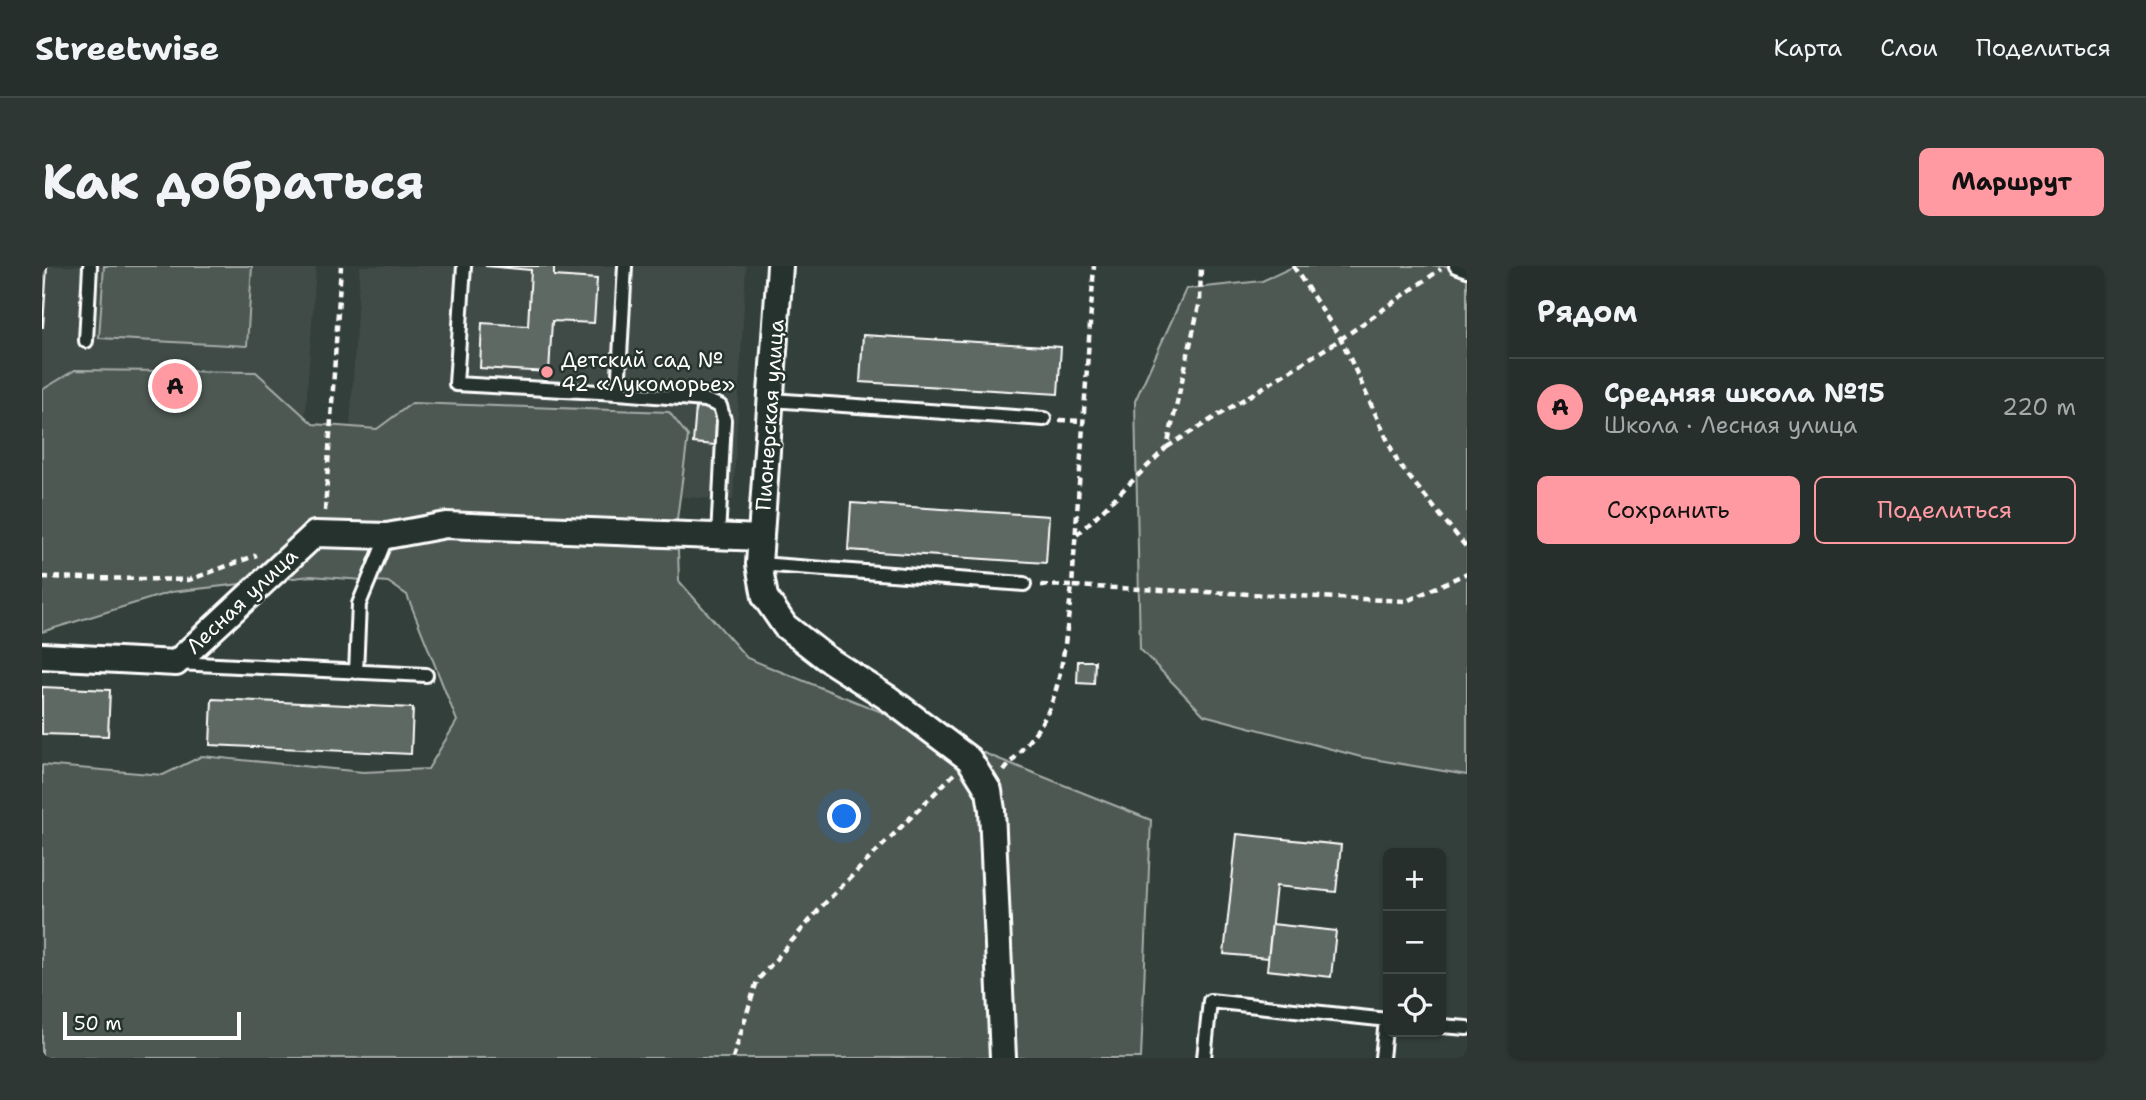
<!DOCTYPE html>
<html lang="ru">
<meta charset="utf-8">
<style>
:root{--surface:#262f2c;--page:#2e3734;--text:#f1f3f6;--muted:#a4a9a9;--line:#424a48;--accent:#ff9aa2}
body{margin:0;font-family:"Shantell Sans",sans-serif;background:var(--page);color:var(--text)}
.controls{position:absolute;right:21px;bottom:21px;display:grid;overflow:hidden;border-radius:10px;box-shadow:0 2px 5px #0004}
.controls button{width:63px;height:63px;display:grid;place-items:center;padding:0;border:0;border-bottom:2px solid var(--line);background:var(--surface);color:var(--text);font:35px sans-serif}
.scale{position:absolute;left:21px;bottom:18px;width:178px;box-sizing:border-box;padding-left:7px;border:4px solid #fff;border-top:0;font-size:19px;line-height:24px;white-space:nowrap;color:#fff;-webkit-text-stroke:5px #26332d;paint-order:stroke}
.you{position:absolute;left:803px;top:551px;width:24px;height:24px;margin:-18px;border:5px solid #fff;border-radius:50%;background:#1a73e8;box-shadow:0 0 0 10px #1a73e833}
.badge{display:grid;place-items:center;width:46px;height:46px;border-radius:50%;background:var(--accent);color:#111;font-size:23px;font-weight:700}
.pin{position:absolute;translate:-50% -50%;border:4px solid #fff;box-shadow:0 2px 7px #0006}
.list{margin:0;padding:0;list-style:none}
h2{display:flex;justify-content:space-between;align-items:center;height:91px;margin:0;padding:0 28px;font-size:30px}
h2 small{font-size:23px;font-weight:400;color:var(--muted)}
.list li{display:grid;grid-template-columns:46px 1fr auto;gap:21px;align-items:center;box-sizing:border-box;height:98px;padding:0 28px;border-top:2px solid var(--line)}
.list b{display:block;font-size:26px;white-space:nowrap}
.list p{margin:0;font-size:23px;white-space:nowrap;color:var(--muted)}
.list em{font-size:23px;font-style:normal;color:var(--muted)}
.actions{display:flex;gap:14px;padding:21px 28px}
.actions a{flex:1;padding:16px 0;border:2px solid var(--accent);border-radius:10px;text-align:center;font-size:24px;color:var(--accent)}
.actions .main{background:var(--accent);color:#111}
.icon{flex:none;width:38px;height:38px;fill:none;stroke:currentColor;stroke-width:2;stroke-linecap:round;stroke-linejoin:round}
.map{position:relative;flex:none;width:1425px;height:792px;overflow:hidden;border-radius:10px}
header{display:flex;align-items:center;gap:42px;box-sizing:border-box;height:98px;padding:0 35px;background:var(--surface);border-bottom:2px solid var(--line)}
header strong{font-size:33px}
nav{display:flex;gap:38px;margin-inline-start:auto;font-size:24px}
.intro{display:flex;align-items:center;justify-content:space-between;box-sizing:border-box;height:168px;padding:0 42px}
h1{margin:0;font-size:49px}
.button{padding:18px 32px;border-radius:10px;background:var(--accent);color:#111;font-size:24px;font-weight:700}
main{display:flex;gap:42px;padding:0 42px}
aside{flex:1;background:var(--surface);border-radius:10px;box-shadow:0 2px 5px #0004}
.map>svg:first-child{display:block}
.built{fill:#404c47}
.green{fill:#4d5853;stroke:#a6aca9;stroke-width:2}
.building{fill:#5f6964;stroke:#fff;stroke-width:2}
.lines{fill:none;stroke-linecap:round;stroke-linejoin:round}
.lane-casing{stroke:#fff;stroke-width:18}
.street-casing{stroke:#fff;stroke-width:30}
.path{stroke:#fff;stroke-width:4.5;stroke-dasharray:7 5;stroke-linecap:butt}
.lane{stroke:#26332d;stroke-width:12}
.street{stroke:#26332d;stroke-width:24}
.poi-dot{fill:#ff9aa2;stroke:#26332d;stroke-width:2.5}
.labels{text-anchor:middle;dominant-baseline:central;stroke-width:5;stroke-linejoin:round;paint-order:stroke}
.poi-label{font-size:21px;fill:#fff;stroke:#26332d;text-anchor:start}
.street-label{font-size:21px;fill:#fff;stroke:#26332d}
</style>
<header>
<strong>Streetwise</strong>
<nav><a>Карта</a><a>Слои</a><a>Поделиться</a></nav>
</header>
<div class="intro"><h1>Как добраться</h1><a class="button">Маршрут</a></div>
<main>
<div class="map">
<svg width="1425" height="792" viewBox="0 0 1425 792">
<rect width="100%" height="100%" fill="#333f3a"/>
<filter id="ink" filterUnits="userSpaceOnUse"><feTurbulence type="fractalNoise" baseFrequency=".0143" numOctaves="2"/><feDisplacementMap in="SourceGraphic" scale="14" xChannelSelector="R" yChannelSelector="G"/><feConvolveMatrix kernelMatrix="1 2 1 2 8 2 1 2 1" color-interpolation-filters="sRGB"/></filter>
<g filter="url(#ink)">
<path class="built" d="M 0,0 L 274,0 L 257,240 L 0,272 Z
M 318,0 L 704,0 L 691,234 L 305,211 Z"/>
<path class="green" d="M 62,0 L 210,0 L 205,80 L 57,72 Z
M 1253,0 L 1425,0 L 1425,509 L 1319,491 L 1162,449 L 1098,383 L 1093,135 L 1144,23 L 1220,15 Z
M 33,104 L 214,106 L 271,158 L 335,163 L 370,137 L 627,146 L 646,170 L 635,253 L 637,315 L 705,392 L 1109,554 L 1099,792 L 0,792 L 0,499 L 121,509 L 160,490 L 321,506 L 386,503 L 415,455 L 365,329 L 346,316 L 269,310 L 129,326 L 0,366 L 0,124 Z"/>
<path class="building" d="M 0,0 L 5,0 L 1,61 L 0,61 Z
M 443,0 L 512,0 L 512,10 L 555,13 L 552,57 L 510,55 L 507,106 L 438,102 L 440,57 L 486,60 L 489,4 Z
M 821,69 L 1019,81 L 1016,128 L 818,116 Z
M 654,141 L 676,143 L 673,179 L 651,177 Z
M 809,237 L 1007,250 L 1004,297 L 806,284 Z
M 1036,395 L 1053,395 L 1052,418 L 1035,417 Z
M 0,421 L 68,424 L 66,470 L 0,468 Z
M 170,433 L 371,442 L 369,488 L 168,479 Z
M 1195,568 L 1299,579 L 1294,626 L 1234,620 L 1226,692 L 1182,688 Z
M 1230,658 L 1294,665 L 1289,711 L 1225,704 Z"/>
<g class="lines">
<defs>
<path id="lane" d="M 422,0 L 414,118 L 576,127
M 583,0 L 576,127 L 663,134 L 678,140 L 682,154 L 676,271
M 1414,0 L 1425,4
M 44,75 L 48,0
M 729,134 L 1002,153
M 717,298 L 982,318
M 134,397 L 384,409
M 314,406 L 317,338 L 345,270
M 1399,760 L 1425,762
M 1162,792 L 1168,735 L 1346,754
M 1340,792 L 1344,754"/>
<path id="street" d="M 738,0 L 717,298 L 723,331 L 743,360 L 784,392 L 846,432 L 927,493 L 947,525 L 950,544 L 961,792
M 0,390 L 134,397 L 273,268 L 345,270 L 404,259 L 719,272"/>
</defs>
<use href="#lane" class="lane-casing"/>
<use href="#street" class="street-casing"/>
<path class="path" d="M 1251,0 L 1299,73 L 1356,197 L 1425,282
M 1017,154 L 1042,155
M 1125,181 L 1299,73 L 1399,3
M 283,245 L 299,0
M 1035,269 L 1125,181 L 1158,35 L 1159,0
M 0,311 L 147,314 L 215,289
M 999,319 L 1030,320 L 1052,0
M 962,505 C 975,488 991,472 1002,453 C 1021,422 1025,358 1030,320 L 1365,335 L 1425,307
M 691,792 L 715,715 L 782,638 L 912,508"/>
<use href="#lane" class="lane"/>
<use href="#street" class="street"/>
</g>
</g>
<circle class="poi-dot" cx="505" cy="106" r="7"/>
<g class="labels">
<g class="poi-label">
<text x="519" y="94">Детский сад №<tspan x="519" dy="24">42 «Лукоморье»</tspan></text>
</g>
<g class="street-label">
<text transform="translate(728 149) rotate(-86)">Пионерская улица</text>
<text transform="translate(200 335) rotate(-43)">Лесная улица</text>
</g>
</g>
</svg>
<div class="controls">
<button>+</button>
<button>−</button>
<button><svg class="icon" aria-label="locate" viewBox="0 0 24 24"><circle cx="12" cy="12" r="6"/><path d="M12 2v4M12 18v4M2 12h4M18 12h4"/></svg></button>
</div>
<div class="scale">50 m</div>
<div class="you"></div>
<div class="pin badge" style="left:133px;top:120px">A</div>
</div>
<aside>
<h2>Рядом<small></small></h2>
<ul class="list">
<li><span class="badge">A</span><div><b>Средняя школа №15</b><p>Школа · Лесная улица</p></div><em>220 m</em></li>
</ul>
<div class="actions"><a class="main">Сохранить</a><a>Поделиться</a></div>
</aside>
</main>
